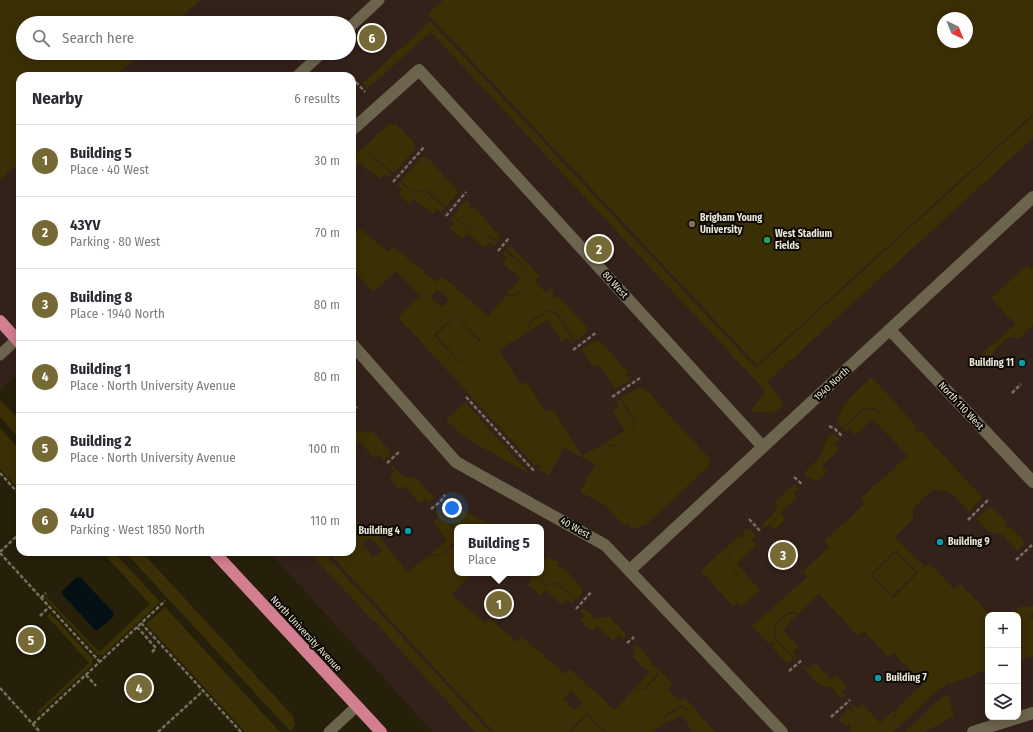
<!DOCTYPE html>
<meta charset="utf-8">
<style>
:root{--surface:#fff;--page:#f2f2f3;--text:#2b2b33;--muted:#7c7c81;--line:#e1e1e2;--accent:#756a35}
body{margin:0;font-family:"Fira Sans Condensed",sans-serif;background:var(--page);color:var(--text)}
.controls{position:absolute;right:12px;bottom:12px;display:grid;overflow:hidden;border-radius:8px;box-shadow:0 2px 10px #0003}
.controls button{width:36px;height:36px;display:grid;place-items:center;padding:0;border:0;border-bottom:1px solid var(--line);background:var(--surface);color:var(--text);font:20px sans-serif}
.compass{position:absolute;left:937px;top:12px;width:36px;height:36px;border-radius:50%;background:var(--surface);box-shadow:0 2px 10px #0003;rotate:137deg}
.you{position:absolute;left:452px;top:508px;width:14px;height:14px;margin:-10px;border:3px solid #fff;border-radius:50%;background:#1a73e8;box-shadow:0 0 0 6px #1a73e833}
.badge{display:grid;place-items:center;width:26px;height:26px;border-radius:50%;background:var(--accent);color:#fff;font-size:13px;font-weight:700}
.pin{position:absolute;translate:-50% -50%;border:2px solid #fff;box-shadow:0 1px 4px #0006}
.popup{position:absolute;left:454px;top:524px;width:90px;height:52px;box-sizing:border-box;display:grid;place-content:center;border-radius:8px;background:var(--surface);filter:drop-shadow(0 1px 3px #0005);font-size:13px;white-space:nowrap;color:var(--muted)}
.popup b{font-size:15px;color:var(--text)}
.popup::after{content:'';position:absolute;left:50%;top:100%;margin-left:-8px;border:8px solid transparent;border-top-color:var(--surface)}
.list{margin:0;padding:0;list-style:none}
h2{display:flex;justify-content:space-between;align-items:center;height:52px;margin:0;padding:0 16px;font-size:17px}
h2 small{font-size:13px;font-weight:400;color:var(--muted)}
.list li{display:grid;grid-template-columns:26px 1fr auto;gap:12px;align-items:center;box-sizing:border-box;height:72px;padding:0 16px;border-top:1px solid var(--line)}
.list b{display:block;font-size:15px;white-space:nowrap}
.list p{margin:0;font-size:13px;white-space:nowrap;color:var(--muted)}
.list em{font-size:13px;font-style:normal;color:var(--muted)}
.icon{flex:none;width:22px;height:22px;fill:none;stroke:currentColor;stroke-width:2;stroke-linecap:round;stroke-linejoin:round}
.map{position:relative;flex:none;width:1033px;height:732px;overflow:hidden}
.search{position:absolute;background:var(--surface);box-shadow:0 2px 10px #0003;left:16px;top:16px;width:340px;height:44px;display:flex;align-items:center;gap:10px;box-sizing:border-box;padding:0 14px;border-radius:22px;color:var(--muted);font-size:15px}
.panel{position:absolute;background:var(--surface);box-shadow:0 2px 10px #0003;left:16px;top:72px;width:340px;height:484px;border-radius:12px}
.map>svg:first-child{display:block}
.education{fill:#33221a;fill-rule:evenodd}
.green{fill:#3b2f05;fill-rule:evenodd}
.water{fill:#041014}
.lines{fill:none;stroke-linecap:round;stroke-linejoin:round}
.path{stroke:#756f5e;stroke-width:2.5;stroke-dasharray:4 2;stroke-linecap:butt}
.lane{stroke:#6c644d;stroke-width:11}
.street{stroke:#6c644d;stroke-width:12}
.highway{stroke:#d47e91;stroke-width:12}
.education-dot{fill:#8d6e63;stroke:#0c0903;stroke-width:1.5}
.leisure-dot{fill:#2e9e5b;stroke:#0c0903;stroke-width:1.5}
.culture-dot{fill:#0f9aa8;stroke:#0c0903;stroke-width:1.5}
.labels{text-anchor:middle;dominant-baseline:central;stroke-width:4;stroke-linejoin:round;paint-order:stroke}
.poi-label{font-size:10px;font-weight:bold;fill:#e9e5d8;stroke:#0c0903;text-anchor:start}
.street-label{font-size:10px;fill:#e9e5d8;stroke:#0c0903}
</style>
<div class="map">
<svg width="1033" height="732" viewBox="0 0 1033 732">
<rect width="100%" height="100%" fill="#261f0a"/>
<path class="education" d="M 0,0 L 1033,0 L 1033,732 L 433,732 L 269,552 L 352,552 L 352,76 L 20,76 L 20,372 L 0,391 ZM 943,18 L 967,18 L 967,42 L 943,42 ZM 23,23 L 349,23 L 349,53 L 23,53 ZM 457,527 L 541,527 L 541,573 L 457,573 ZM 988,615 L 1018,615 L 1018,717 L 988,717 Z"/>
<path class="green" d="M 0,0 L 200,0 L 175,23 L 23,23 L 23,53 L 142,53 L 116,76 L 20,76 L 20,162 L 0,180 Z
M 443,0 L 1033,0 L 1033,114 L 757,365 L 428,14 ZM 943,18 L 967,18 L 967,42 L 943,42 Z
M 430,21 L 756,368 L 1033,116 L 1033,138 L 767,382 L 782,400 L 782,407 L 774,413 L 754,412 L 751,409 L 766,392 L 431,32 L 367,89 L 362,84 Z
M 390,123 L 393,126 L 395,123 L 415,144 L 415,149 L 394,173 L 371,155 L 365,155 L 371,156 L 392,173 L 389,177 L 384,174 L 380,179 L 360,163 L 352,172 L 352,163 L 358,158 L 352,162 L 352,158 Z
M 422,157 L 427,157 L 457,190 L 457,194 L 446,207 L 426,190 L 413,192 L 401,181 Z
M 400,182 L 413,193 L 425,191 L 445,208 L 441,212 L 437,209 L 432,214 L 415,199 L 409,204 L 398,194 L 402,189 L 397,185 Z
M 465,201 L 469,201 L 471,204 L 469,207 L 471,210 L 474,207 L 500,236 L 498,242 L 480,228 L 497,243 L 495,246 L 490,243 L 485,248 L 467,233 L 463,239 L 450,229 L 455,223 L 450,219 L 453,216 L 467,228 L 479,228 L 467,227 L 453,215 Z
M 360,228 L 388,252 L 393,246 L 436,282 L 442,276 L 488,316 L 506,296 L 518,294 L 527,283 L 517,293 L 506,295 L 520,278 L 503,263 L 507,258 L 503,254 L 505,251 L 527,269 L 529,281 L 527,268 L 506,249 L 512,247 L 540,277 L 535,281 L 546,293 L 550,288 L 555,293 L 552,295 L 555,298 L 558,296 L 588,328 L 587,333 L 575,341 L 558,314 L 549,310 L 531,320 L 526,333 L 499,350 L 521,385 L 527,382 L 546,412 L 553,409 L 582,456 L 604,444 L 614,447 L 631,436 L 635,421 L 621,398 L 638,388 L 644,388 L 710,459 L 708,462 L 710,465 L 647,524 L 633,529 L 630,527 L 630,525 L 627,523 L 625,526 L 623,525 L 605,505 L 580,492 L 595,464 L 564,448 L 549,475 L 539,470 L 541,466 L 537,464 L 536,467 L 398,317 L 420,296 L 396,271 L 373,292 L 352,269 L 352,231 L 355,234 ZM 437,289 L 449,299 L 442,307 L 431,297 ZM 456,315 L 482,342 L 460,363 L 434,335 Z
M 1027,265 L 1031,269 L 1033,267 L 1033,325 L 1020,338 L 1008,337 L 993,352 L 993,368 L 981,355 L 1015,324 L 991,298 Z
M 549,311 L 557,315 L 574,342 L 571,343 L 568,338 L 561,341 L 548,320 L 527,332 L 532,321 Z
M 456,316 L 481,343 L 460,362 L 436,335 Z
M 595,341 L 600,341 L 629,373 L 626,375 L 631,380 L 615,389 L 602,368 L 592,365 L 581,349 Z
M 872,377 L 917,427 L 915,430 L 917,433 L 920,430 L 981,496 L 981,499 L 969,512 L 950,492 L 933,489 L 913,509 L 913,520 L 895,537 L 925,567 L 930,563 L 954,589 L 960,584 L 990,615 L 988,615 L 988,669 L 950,684 L 948,681 L 946,682 L 947,685 L 940,688 L 893,732 L 851,732 L 849,730 L 851,727 L 849,724 L 846,727 L 840,720 L 840,717 L 849,708 L 869,728 L 875,729 L 869,728 L 850,707 L 853,704 L 857,709 L 863,704 L 880,723 L 896,709 L 895,716 L 886,726 L 896,716 L 897,708 L 923,684 L 894,653 L 888,657 L 864,631 L 858,636 L 819,594 L 799,613 L 788,612 L 774,626 L 775,639 L 794,660 L 787,663 L 772,647 L 774,644 L 772,642 L 769,644 L 752,626 L 807,577 L 803,571 L 829,547 L 824,541 L 865,504 L 861,498 L 907,456 L 891,438 L 889,424 L 875,408 L 863,409 L 842,428 L 837,421 L 845,403 ZM 896,550 L 918,573 L 893,598 L 870,575 Z
M 620,399 L 634,422 L 631,436 L 615,446 L 604,443 L 625,431 L 613,411 L 619,407 L 616,402 Z
M 0,400 L 20,420 L 20,439 L 0,417 Z
M 465,402 L 530,474 L 467,439 L 447,422 L 447,419 Z
M 864,410 L 875,410 L 889,424 L 890,437 L 873,419 L 855,435 L 850,429 L 847,433 L 843,429 Z
M 352,424 L 357,431 L 369,433 L 372,430 L 389,450 L 389,456 L 384,460 L 380,455 L 374,458 L 360,441 L 354,445 L 352,442 Z
M 0,428 L 20,450 L 20,491 L 0,469 Z
M 833,434 L 840,438 L 834,445 L 839,450 L 822,466 L 827,472 L 816,482 L 810,477 L 808,479 L 805,476 L 806,471 L 819,458 L 829,435 Z
M 393,466 L 401,474 L 412,479 L 415,477 L 430,493 L 436,496 L 429,503 L 425,499 L 419,503 L 405,486 L 399,490 L 389,477 L 394,473 L 391,468 Z
M 794,484 L 799,488 L 793,493 L 797,498 L 780,513 L 786,519 L 774,530 L 769,524 L 764,528 L 762,525 L 776,511 L 777,505 L 775,502 Z
M 452,503 L 454,505 L 453,508 L 456,510 L 458,507 L 494,527 L 483,527 L 481,525 L 479,527 L 457,527 L 457,573 L 471,573 L 471,575 L 452,595 L 485,623 L 490,618 L 516,642 L 521,636 L 565,674 L 570,669 L 615,710 L 632,691 L 645,689 L 658,675 L 658,668 L 673,685 L 668,690 L 679,701 L 684,697 L 694,707 L 687,710 L 682,705 L 665,715 L 663,725 L 651,732 L 606,732 L 587,713 L 568,732 L 494,732 L 328,552 L 352,552 L 352,514 L 363,528 L 369,524 L 407,572 L 429,556 L 440,556 L 457,543 L 456,530 L 440,509 L 444,505 ZM 370,537 L 382,550 L 373,557 L 362,544 ZM 571,691 L 582,702 L 575,710 L 563,699 Z
M 988,508 L 993,508 L 1007,523 L 1005,525 L 1007,528 L 1009,526 L 1024,541 L 1023,545 L 1017,551 L 1003,535 L 989,532 L 976,519 Z
M 439,510 L 455,530 L 454,543 L 440,555 L 430,554 L 447,540 L 433,522 L 439,517 L 435,512 Z
M 746,529 L 750,529 L 753,532 L 728,555 C 729,569 738,578 751,581 L 741,577 L 729,564 L 729,555 L 753,532 L 756,536 L 751,540 L 756,545 L 737,564 L 760,590 L 741,607 L 737,603 L 733,606 L 701,571 L 739,535 L 741,538 L 744,536 L 742,533 Z
M 102,552 L 114,552 L 160,602 L 103,655 L 98,655 L 45,598 L 46,596 L 99,652 L 150,604 Z
M 125,552 L 142,552 L 293,716 L 295,724 L 291,732 Z
M 309,552 L 323,552 L 490,732 L 475,732 L 380,628 L 379,624 L 372,620 Z
M 896,552 L 916,573 L 892,596 L 872,575 Z
M 549,557 L 560,563 L 557,565 L 560,568 L 562,566 L 582,588 L 582,593 L 576,600 L 558,583 L 545,584 L 534,573 L 541,573 L 541,561 Z
M 530,573 L 533,573 L 545,585 L 557,584 L 575,600 L 572,604 L 567,600 L 562,605 L 545,590 L 540,595 L 528,585 L 533,580 L 528,575 Z
M 1033,606 L 1033,613 L 1029,616 L 1033,619 L 1033,656 L 1018,659 L 1018,615 L 1010,615 L 1019,607 Z
M 165,607 L 280,732 L 245,732 L 146,624 Z
M 583,608 L 595,619 L 609,616 L 626,634 L 624,640 L 619,635 L 613,641 L 597,626 L 592,631 L 580,621 L 585,616 L 580,611 Z
M 50,613 L 93,659 L 92,665 L 40,713 L 37,712 L 89,663 L 47,616 Z
M 788,614 L 799,614 L 783,629 L 798,647 L 793,651 L 797,656 L 795,659 L 776,638 L 775,626 Z
M 637,645 L 652,662 L 651,665 L 657,667 L 657,674 L 644,688 L 633,690 L 649,672 L 632,657 L 636,651 L 631,647 Z
M 815,663 L 831,680 L 836,675 L 847,687 L 841,692 L 846,696 L 842,699 L 831,687 L 820,686 L 802,667 L 805,665 L 809,669 Z
M 948,695 L 954,716 L 925,732 L 905,732 L 943,696 Z
M 683,707 L 686,711 L 694,708 L 715,732 L 692,732 L 683,715 L 664,724 L 666,716 Z
M 587,715 L 604,732 L 570,732 Z"/>
<path class="water" d="M 77,577 L 80,577 L 114,613 L 113,617 L 98,630 L 95,630 L 62,594 L 62,591 Z"/>
<g class="lines">
<path class="path" d="M 356,82 L 365,92
M 393,182 L 424,147
M 446,216 L 466,192
M 498,251 L 509,238
M 573,350 L 597,332
M 1012,393 L 1021,384
M 466,397 L 534,471
M 612,397 L 640,378
M 352,412 L 357,407
M 829,426 L 835,429 L 843,437
M 387,463 L 399,452
M 0,473 L 20,495
M 794,477 L 803,485
M 431,509 L 441,501 L 445,495
M 749,519 L 761,532
M 968,520 L 989,499
M 541,551 L 542,549
M 0,552 L 20,533
M 0,553 L 100,662
M 1016,560 L 1032,545
M 41,598 L 46,593
M 576,609 L 592,591
M 40,616 L 49,607
M 141,623 L 241,732
M 137,627 L 156,648 L 152,652
M 627,643 L 634,637
M 789,671 L 802,660
M 86,675 L 96,686
M 0,688 L 40,732
M 831,717 L 850,700
M 33,724 L 165,601
M 158,732 L 203,691"/>
<path class="lane" d="M 349,28 L 379,0
M 297,76 L 322,53
M 0,355 L 20,336
M 329,732 L 357,706"/>
<path class="street" d="M 352,130 L 419,70 L 763,447
M 890,330 L 1033,482
M 352,344 L 456,462 L 605,545 L 782,732
M 630,570 L 1033,197
M 973,732 L 1033,713"/>
<path class="highway" d="M 0,321 L 20,343
M 214,552 L 381,732"/>
</g>
<circle class="education-dot" cx="692" cy="224" r="4"/>
<circle class="leisure-dot" cx="767" cy="240" r="4"/>
<g class="culture-dot">
<circle cx="1022" cy="363" r="4"/>
<circle cx="408" cy="531" r="4"/>
<circle cx="940" cy="542" r="4"/>
<circle cx="878" cy="678" r="4"/>
</g>
<g class="labels">
<g class="poi-label">
<text x="700" y="218">Brigham Young<tspan x="700" dy="12">University</tspan></text>
<text x="775" y="234">West Stadium<tspan x="775" dy="12">Fields</tspan></text>
<text x="1014" y="363" text-anchor="end">Building 11</text>
<text x="400" y="531" text-anchor="end">Building 4</text>
<text x="948" y="542">Building 9</text>
<text x="886" y="678">Building 7</text>
</g>
<g class="street-label">
<text transform="translate(615 285) rotate(48)">80 West</text>
<text transform="translate(832 384) rotate(-43)">1940 North</text>
<text transform="translate(961 406) rotate(47)">North 110 West</text>
<text transform="translate(575 528) rotate(29)">40 West</text>
<text transform="translate(306 634) rotate(47)">North University Avenue</text>
</g>
</g>
</svg>
<div class="controls">
<button>+</button>
<button>−</button>
<button><svg class="icon" aria-label="layers" viewBox="0 0 24 24"><path d="M12 4l9 5-9 5-9-5zM3 14l9 5 9-5"/></svg></button>
</div>
<svg class="compass" viewBox="-18 -18 36 36"><path d="M0-13l5 13h-10z" fill="#e53935"/><path d="M0 13l5-13h-10z" fill="#7c7c81"/></svg>
<div class="you"></div>
<div class="pin badge" style="left:499px;top:604px">1</div>
<div class="popup"><b>Building 5</b>Place</div>
<div class="pin badge" style="left:599px;top:249px">2</div>
<div class="pin badge" style="left:783px;top:555px">3</div>
<div class="pin badge" style="left:139px;top:688px">4</div>
<div class="pin badge" style="left:31px;top:640px">5</div>
<div class="pin badge" style="left:372px;top:38px">6</div>
<div class="search"><svg class="icon" aria-label="search" viewBox="0 0 24 24"><circle cx="10" cy="10" r="6"/><path d="M15 15l6 6"/></svg>Search here</div>
<section class="panel">
<h2>Nearby<small>6 results</small></h2>
<ul class="list">
<li><span class="badge">1</span><div><b>Building 5</b><p>Place · 40 West</p></div><em>30 m</em></li>
<li><span class="badge">2</span><div><b>43YV</b><p>Parking · 80 West</p></div><em>70 m</em></li>
<li><span class="badge">3</span><div><b>Building 8</b><p>Place · 1940 North</p></div><em>80 m</em></li>
<li><span class="badge">4</span><div><b>Building 1</b><p>Place · North University Avenue</p></div><em>80 m</em></li>
<li><span class="badge">5</span><div><b>Building 2</b><p>Place · North University Avenue</p></div><em>100 m</em></li>
<li><span class="badge">6</span><div><b>44U</b><p>Parking · West 1850 North</p></div><em>110 m</em></li>
</ul>
</section>
</div>
